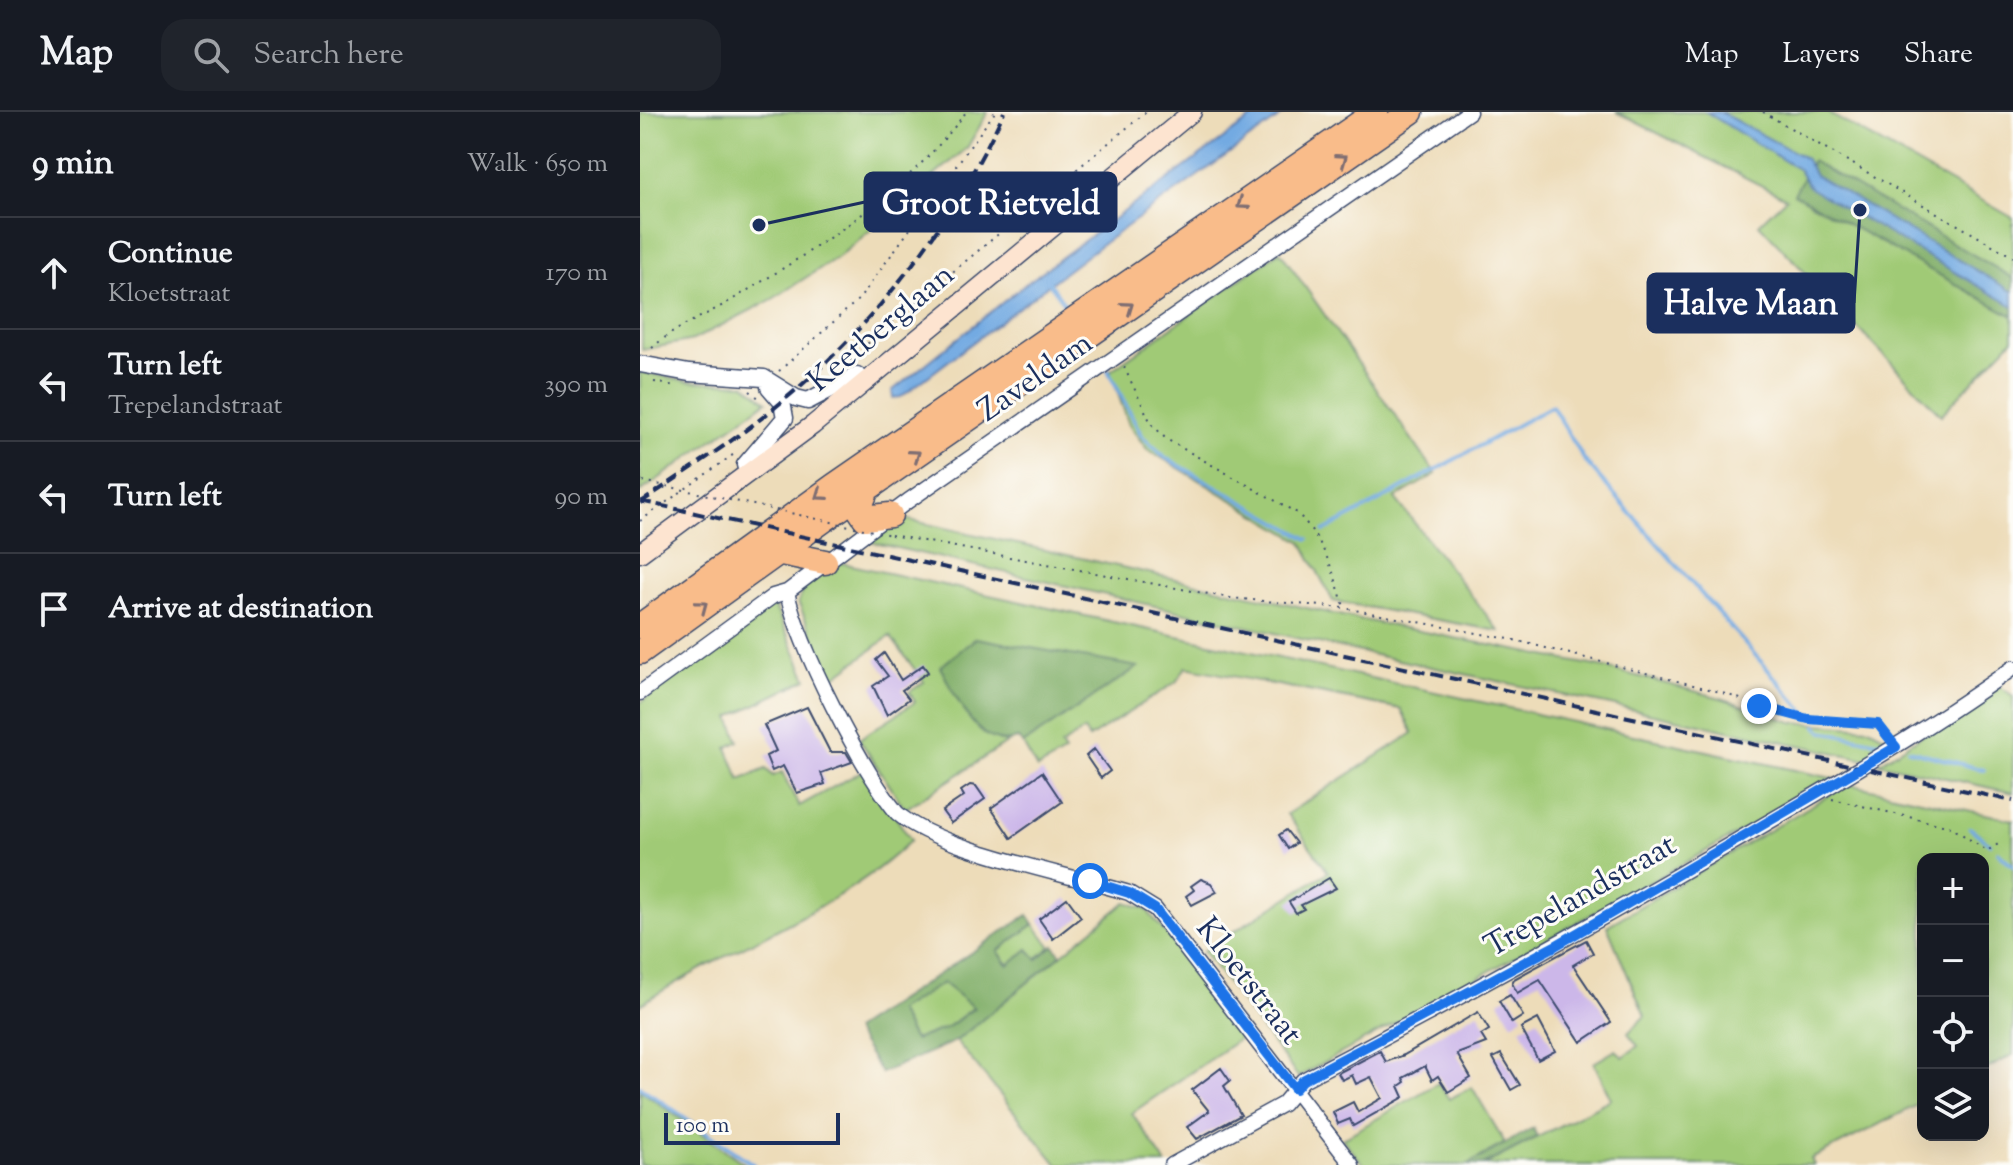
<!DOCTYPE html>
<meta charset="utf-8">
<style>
:root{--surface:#171b24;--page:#20242c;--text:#f1f3f6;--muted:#9ea1a6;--line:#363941}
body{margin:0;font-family:"Sorts Mill Goudy",serif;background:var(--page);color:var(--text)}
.controls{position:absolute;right:24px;bottom:24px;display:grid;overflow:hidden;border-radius:16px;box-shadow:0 8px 32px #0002}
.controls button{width:72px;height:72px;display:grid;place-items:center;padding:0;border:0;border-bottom:2px solid var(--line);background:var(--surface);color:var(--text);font:40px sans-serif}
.scale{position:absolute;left:24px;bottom:20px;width:176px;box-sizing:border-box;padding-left:8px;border:4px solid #1b2f5e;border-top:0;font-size:22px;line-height:28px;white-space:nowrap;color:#1b2f5e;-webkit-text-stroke:6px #fdfcf7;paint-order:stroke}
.stop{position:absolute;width:24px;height:24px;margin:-18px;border:6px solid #1a73e8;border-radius:50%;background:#fff}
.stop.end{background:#1a73e8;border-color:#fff;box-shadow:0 2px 8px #0008}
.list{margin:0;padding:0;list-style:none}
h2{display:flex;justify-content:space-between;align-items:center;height:104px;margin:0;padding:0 32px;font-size:34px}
h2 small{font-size:26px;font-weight:400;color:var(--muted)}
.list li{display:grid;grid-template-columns:52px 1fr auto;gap:24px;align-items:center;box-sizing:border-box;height:112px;padding:0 32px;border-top:2px solid var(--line)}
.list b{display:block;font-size:30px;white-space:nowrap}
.list p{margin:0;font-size:26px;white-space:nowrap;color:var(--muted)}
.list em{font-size:26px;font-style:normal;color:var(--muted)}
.icon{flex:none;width:44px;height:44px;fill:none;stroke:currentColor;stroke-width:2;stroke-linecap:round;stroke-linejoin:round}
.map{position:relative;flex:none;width:1373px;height:1053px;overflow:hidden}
header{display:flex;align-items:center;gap:48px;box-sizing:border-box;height:112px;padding:0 40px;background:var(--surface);border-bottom:2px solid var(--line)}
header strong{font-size:38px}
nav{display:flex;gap:44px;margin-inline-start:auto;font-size:28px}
.search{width:560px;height:72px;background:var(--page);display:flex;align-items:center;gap:20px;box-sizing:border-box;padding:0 28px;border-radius:24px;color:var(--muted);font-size:30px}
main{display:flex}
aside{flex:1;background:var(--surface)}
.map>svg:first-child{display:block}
.green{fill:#a0ca76;stroke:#5e7c6a;stroke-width:2}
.forest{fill:#80ae67;stroke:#4e6e62;stroke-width:2;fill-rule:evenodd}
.water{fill:#73aae2;stroke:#476ca0;stroke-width:2}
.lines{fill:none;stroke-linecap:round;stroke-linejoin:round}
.stream{stroke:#73aae2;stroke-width:4}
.building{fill:#ccb7e9}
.minor-casing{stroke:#3a496c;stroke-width:17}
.tertiary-casing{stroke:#3a496c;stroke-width:19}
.secondary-casing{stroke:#3a496c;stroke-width:21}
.motorway-casing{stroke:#3a496c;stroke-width:27}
.path{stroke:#3a496c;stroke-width:2;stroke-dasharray:2 6;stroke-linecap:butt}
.minor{stroke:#fff;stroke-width:14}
.tertiary{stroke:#fff;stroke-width:16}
.secondary{stroke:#fde4d0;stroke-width:18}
.motorway{stroke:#f9bc8a;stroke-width:24}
.rail{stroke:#1b2f5e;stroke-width:4;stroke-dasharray:12 6;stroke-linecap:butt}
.path-bridge{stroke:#3a496c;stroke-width:2;stroke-dasharray:2 6;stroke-linecap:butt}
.oneway{stroke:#7f6e72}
.route{stroke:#1a73e8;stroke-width:10}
.labels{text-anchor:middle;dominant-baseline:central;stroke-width:6;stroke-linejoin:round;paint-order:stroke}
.street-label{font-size:32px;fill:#1b2f5e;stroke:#fdfcf7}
.leader{fill:none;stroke:#1b2f5e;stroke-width:3}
.callout-dot{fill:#1b2f5e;stroke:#fdfcf7;stroke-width:3}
.callout{fill:#1b2f5e;stroke:#1b2f5e;stroke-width:3}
.callout-label{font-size:34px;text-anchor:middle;font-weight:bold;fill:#fff}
</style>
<header>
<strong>Map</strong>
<div class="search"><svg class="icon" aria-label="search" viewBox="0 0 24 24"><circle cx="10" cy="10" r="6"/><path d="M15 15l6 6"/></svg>Search here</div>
<nav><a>Map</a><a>Layers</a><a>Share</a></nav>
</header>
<main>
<aside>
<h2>9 min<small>Walk · 650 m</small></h2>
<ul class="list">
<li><svg class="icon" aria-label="ahead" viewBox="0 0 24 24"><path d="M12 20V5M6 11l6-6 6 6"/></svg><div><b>Continue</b><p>Kloetstraat</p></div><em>170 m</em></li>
<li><svg class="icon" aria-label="left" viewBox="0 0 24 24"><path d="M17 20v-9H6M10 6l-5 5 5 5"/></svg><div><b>Turn left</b><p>Trepelandstraat</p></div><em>390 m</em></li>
<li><svg class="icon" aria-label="left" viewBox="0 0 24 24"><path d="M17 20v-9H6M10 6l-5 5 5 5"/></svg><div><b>Turn left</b></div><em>90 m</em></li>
<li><svg class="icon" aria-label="arrive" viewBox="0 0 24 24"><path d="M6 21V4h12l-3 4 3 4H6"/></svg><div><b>Arrive at destination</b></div></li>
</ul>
</aside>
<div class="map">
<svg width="1373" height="1053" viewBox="0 0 1373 1053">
<rect width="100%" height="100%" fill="#fdfcf7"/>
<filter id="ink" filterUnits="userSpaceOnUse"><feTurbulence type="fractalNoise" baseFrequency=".0125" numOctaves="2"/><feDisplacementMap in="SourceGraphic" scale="16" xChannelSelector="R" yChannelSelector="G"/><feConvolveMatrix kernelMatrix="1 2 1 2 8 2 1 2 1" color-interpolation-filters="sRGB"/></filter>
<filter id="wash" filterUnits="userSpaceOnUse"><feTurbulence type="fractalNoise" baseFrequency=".006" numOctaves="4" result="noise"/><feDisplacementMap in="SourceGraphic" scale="32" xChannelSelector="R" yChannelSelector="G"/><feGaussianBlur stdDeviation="1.8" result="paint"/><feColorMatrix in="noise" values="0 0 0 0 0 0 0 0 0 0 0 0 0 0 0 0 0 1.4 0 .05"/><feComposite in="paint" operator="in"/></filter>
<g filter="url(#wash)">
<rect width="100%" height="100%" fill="#eddcb9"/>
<path class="green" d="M 0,0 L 348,0 L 327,36 L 201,143 L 131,188 L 53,228 L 2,238 Z
M 976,0 L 1186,0 L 1373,106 L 1373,166 L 1172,50 L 1155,81 L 1373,204 L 1373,227 L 1301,303 L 1119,112 L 1146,86 Z
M 640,139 L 796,362 L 755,386 L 859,519 L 693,489 L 662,430 L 507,337 L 489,313 L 470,259 Z
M 0,260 L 48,269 L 105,272 L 127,289 L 0,380 Z
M 260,406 L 703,504 L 966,556 L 1081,586 L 1152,610 L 1229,616 L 1244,624 L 1248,634 L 1225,647 L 697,535 L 226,429 Z
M 197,450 L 1196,667 L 658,965 L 563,839 L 688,760 L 647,702 L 773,621 L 761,597 L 546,555 L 536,570 L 449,626 L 444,618 L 421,634 L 425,640 L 397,657 L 383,632 L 497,555 L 361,629 L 368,630 L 265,697 L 219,627 L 275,590 L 269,580 L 284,570 L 250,524 L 191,568 L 158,490 L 166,474 Z
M 130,494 L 135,495 L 167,567 L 90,605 L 99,629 L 87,636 L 100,668 L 126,657 L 133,664 L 142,660 L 159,694 L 224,658 L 271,728 C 199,800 85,836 0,893 L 0,591 Z
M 1359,574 L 1373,584 L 1373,681 L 1239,651 Z
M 1208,672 L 1373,708 L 1373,943 L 1343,959 L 1343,747 L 1283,747 L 1283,990 L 1171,1047 L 1174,1053 L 844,1053 L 971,987 L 954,951 L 976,938 L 983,945 L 998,934 L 988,921 L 1005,904 L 967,814 Z
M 486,790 L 506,797 L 608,921 L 492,1001 L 526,1052 L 418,1053 L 316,929 Z
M 394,812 L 411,835 L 396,847 L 388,837 L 369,853 L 358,839 Z
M 303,871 L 334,895 L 308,915 L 274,928 L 258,899 Z
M 798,971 L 809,987 L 832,975 L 865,1031 L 827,1053 L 724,1053 L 702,1027 Z
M 0,978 L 106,1053 L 0,1053 Z"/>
<path class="forest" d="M 1172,49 L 1373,166 L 1373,204 L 1154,82 Z
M 336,526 L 498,555 L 383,632 L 378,627 C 336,640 316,583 300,555 Z
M 388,803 L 394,812 L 358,839 L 368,853 L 388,837 L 397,847 L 414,833 L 421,843 L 316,929 L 241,961 L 214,918 ZM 303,871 L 334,896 L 308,915 L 274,928 L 258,899 Z
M 893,1016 L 897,1025 L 844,1053 L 827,1053 Z"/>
<path class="water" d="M 620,0 L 647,0 L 458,135 L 261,285 L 253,286 L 252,279 L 388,170 Z
M 1066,0 L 1080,0 L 1165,46 L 1175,63 L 1373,180 L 1373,194 L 1170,76 L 1159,58 Z"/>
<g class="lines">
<path class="stream" d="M 408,169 L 425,193
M 468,258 L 502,324 L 526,346 L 668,427
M 684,419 L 912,294 L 945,349 L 1166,601
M 1177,614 L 1182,619 L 1243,631
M 1269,638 L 1344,658
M 1330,716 L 1350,732
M 1358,740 L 1373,754
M 0,975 L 114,1053"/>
</g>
<g id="blocks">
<path class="building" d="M 244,541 L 261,568 L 283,553 L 288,560 L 262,578 L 269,587 L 247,603 L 233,574 L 248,564 L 236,548 Z
M 167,595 L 190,640 L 206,640 L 212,650 L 181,661 L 185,672 L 157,681 L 143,654 L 132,659 L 126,644 L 136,639 L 124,613 Z
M 454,637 L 470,659 L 461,666 L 446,644 Z
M 402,660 L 422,690 L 371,726 L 351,696 Z
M 330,673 L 336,674 L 345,687 L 311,711 L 302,699 L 324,684 L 321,679 Z
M 646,718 L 656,731 L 648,737 L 639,723 Z
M 689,766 L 696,776 L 661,793 L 664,797 L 656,801 L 649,790 Z
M 561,767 L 571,771 L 577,780 L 552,793 L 546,784 L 554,778 L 551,774 Z
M 427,786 L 441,805 L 413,827 L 399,807 Z
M 946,828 L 953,841 L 933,853 L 971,910 L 941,930 L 900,868 L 877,881 L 872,871 L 874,867 Z
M 870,883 L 883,904 L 872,911 L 859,889 Z
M 838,900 L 849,918 L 841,923 L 846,931 L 817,942 L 831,966 L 808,980 L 798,964 L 792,968 L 785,954 L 763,966 L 765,970 L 759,974 L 764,985 L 713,1014 L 710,1007 L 698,1012 L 693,1000 L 713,990 L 718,1000 L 742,986 L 731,965 L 716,972 L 712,963 L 702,968 L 698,961 L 740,939 L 746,950 L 764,943 Z
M 898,907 L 915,939 L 898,948 L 881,916 Z
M 861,942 L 880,973 L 871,978 L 853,946 Z
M 581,956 L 590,969 L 584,974 L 601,1003 L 557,1027 L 547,1015 L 569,999 L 552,978 Z"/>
</g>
</g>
<g filter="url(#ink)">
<use href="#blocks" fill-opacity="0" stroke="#3a496c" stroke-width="2"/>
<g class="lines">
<defs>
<path id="minor" d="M 147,480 C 159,536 221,656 257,701 C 300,739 430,762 489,781 L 515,797 L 712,1053
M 0,581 L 133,484 L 147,480 L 268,389 L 829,0
M 532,1053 L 643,992 L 663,968 C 807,893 949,815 1089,733 C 1186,677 1282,621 1373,556"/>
<path id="tertiary" d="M 0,252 L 49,261 L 124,266 L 156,286 L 168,289 L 217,263
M 105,353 L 145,306 L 142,290 L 129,275"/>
<path id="secondary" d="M 0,441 L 173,313 L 552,0"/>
<path id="motorway" d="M 227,377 L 219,397 L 225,406 L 250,403
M 136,440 L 185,450
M 0,514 L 194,374 L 736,0
M 0,540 L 227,377 L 771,0"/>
</defs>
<use href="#minor" class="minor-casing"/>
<use href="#tertiary" class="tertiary-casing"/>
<use href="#secondary" class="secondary-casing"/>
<use href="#motorway" class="motorway-casing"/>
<path class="path" d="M 1123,0 L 1373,145
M 12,236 C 36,214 68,203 95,186 C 180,134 266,81 326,0
M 211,249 L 234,225 L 506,0
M 484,255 L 511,311 L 526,327 L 657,401 C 683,427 694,460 704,495
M 139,259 L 220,186 L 355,0
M 14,270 L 36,274
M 110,279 L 121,288
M 0,368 L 3,369
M 0,409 L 97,340
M 251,423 L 590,486 L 704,496 L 874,528 L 1073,578 L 1153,604 L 1238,612 L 1250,623
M 1192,687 L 1311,715 L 1347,739 L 1360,731"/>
<use href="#minor" class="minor"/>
<use href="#tertiary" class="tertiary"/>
<use href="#secondary" class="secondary"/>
<use href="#motorway" class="motorway"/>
<path class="rail" d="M 0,389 L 1373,689
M 0,391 C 48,358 99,326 144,288 C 238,210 312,110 364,0"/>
<path class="path-bridge" d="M 3,369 L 251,423"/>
</g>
<defs><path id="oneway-chevron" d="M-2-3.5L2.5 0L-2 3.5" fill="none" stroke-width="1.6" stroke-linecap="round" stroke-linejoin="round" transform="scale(2)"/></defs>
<g class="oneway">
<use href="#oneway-chevron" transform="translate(702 47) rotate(-35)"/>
<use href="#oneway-chevron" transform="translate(602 92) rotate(145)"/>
<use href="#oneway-chevron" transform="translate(488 195) rotate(-35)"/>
<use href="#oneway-chevron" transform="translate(275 343) rotate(-35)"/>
<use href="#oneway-chevron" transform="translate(181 383) rotate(145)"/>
<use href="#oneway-chevron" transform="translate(62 494) rotate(-37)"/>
</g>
</g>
<g class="lines" filter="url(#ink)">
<path class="route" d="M 450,769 L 489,781 L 515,797 L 655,977 L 663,968 L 915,834 L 1256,635 L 1238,612 L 1168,607 L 1119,594"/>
</g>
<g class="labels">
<g class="street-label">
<text transform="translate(242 217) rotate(-40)">Keetberglaan</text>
<text transform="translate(396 266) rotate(-35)">Zaveldam</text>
<text transform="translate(941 785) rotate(-30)">Trepelandstraat</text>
<text transform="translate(608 870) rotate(52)">Kloetstraat</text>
</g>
</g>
<path class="leader" d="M119 113L225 90M1220 98L1214 191"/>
<g class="callout-dot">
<circle cx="119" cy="113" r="8"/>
<circle cx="1220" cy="98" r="8"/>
</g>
<g class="callout">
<rect x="225" y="61" width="251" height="58" rx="8"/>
<rect x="1008" y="162" width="206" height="58" rx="8"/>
</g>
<g class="callout-label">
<text x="351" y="102">Groot Rietveld</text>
<text x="1111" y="202">Halve Maan</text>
</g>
</svg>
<div class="controls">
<button>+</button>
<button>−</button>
<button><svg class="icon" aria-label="locate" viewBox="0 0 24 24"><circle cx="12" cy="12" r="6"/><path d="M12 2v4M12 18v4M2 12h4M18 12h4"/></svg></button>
<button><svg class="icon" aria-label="layers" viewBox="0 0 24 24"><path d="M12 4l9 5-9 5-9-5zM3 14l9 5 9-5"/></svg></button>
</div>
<div class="scale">100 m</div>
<div class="stop" style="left:450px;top:769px"></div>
<div class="stop end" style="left:1119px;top:594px"></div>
</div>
</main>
